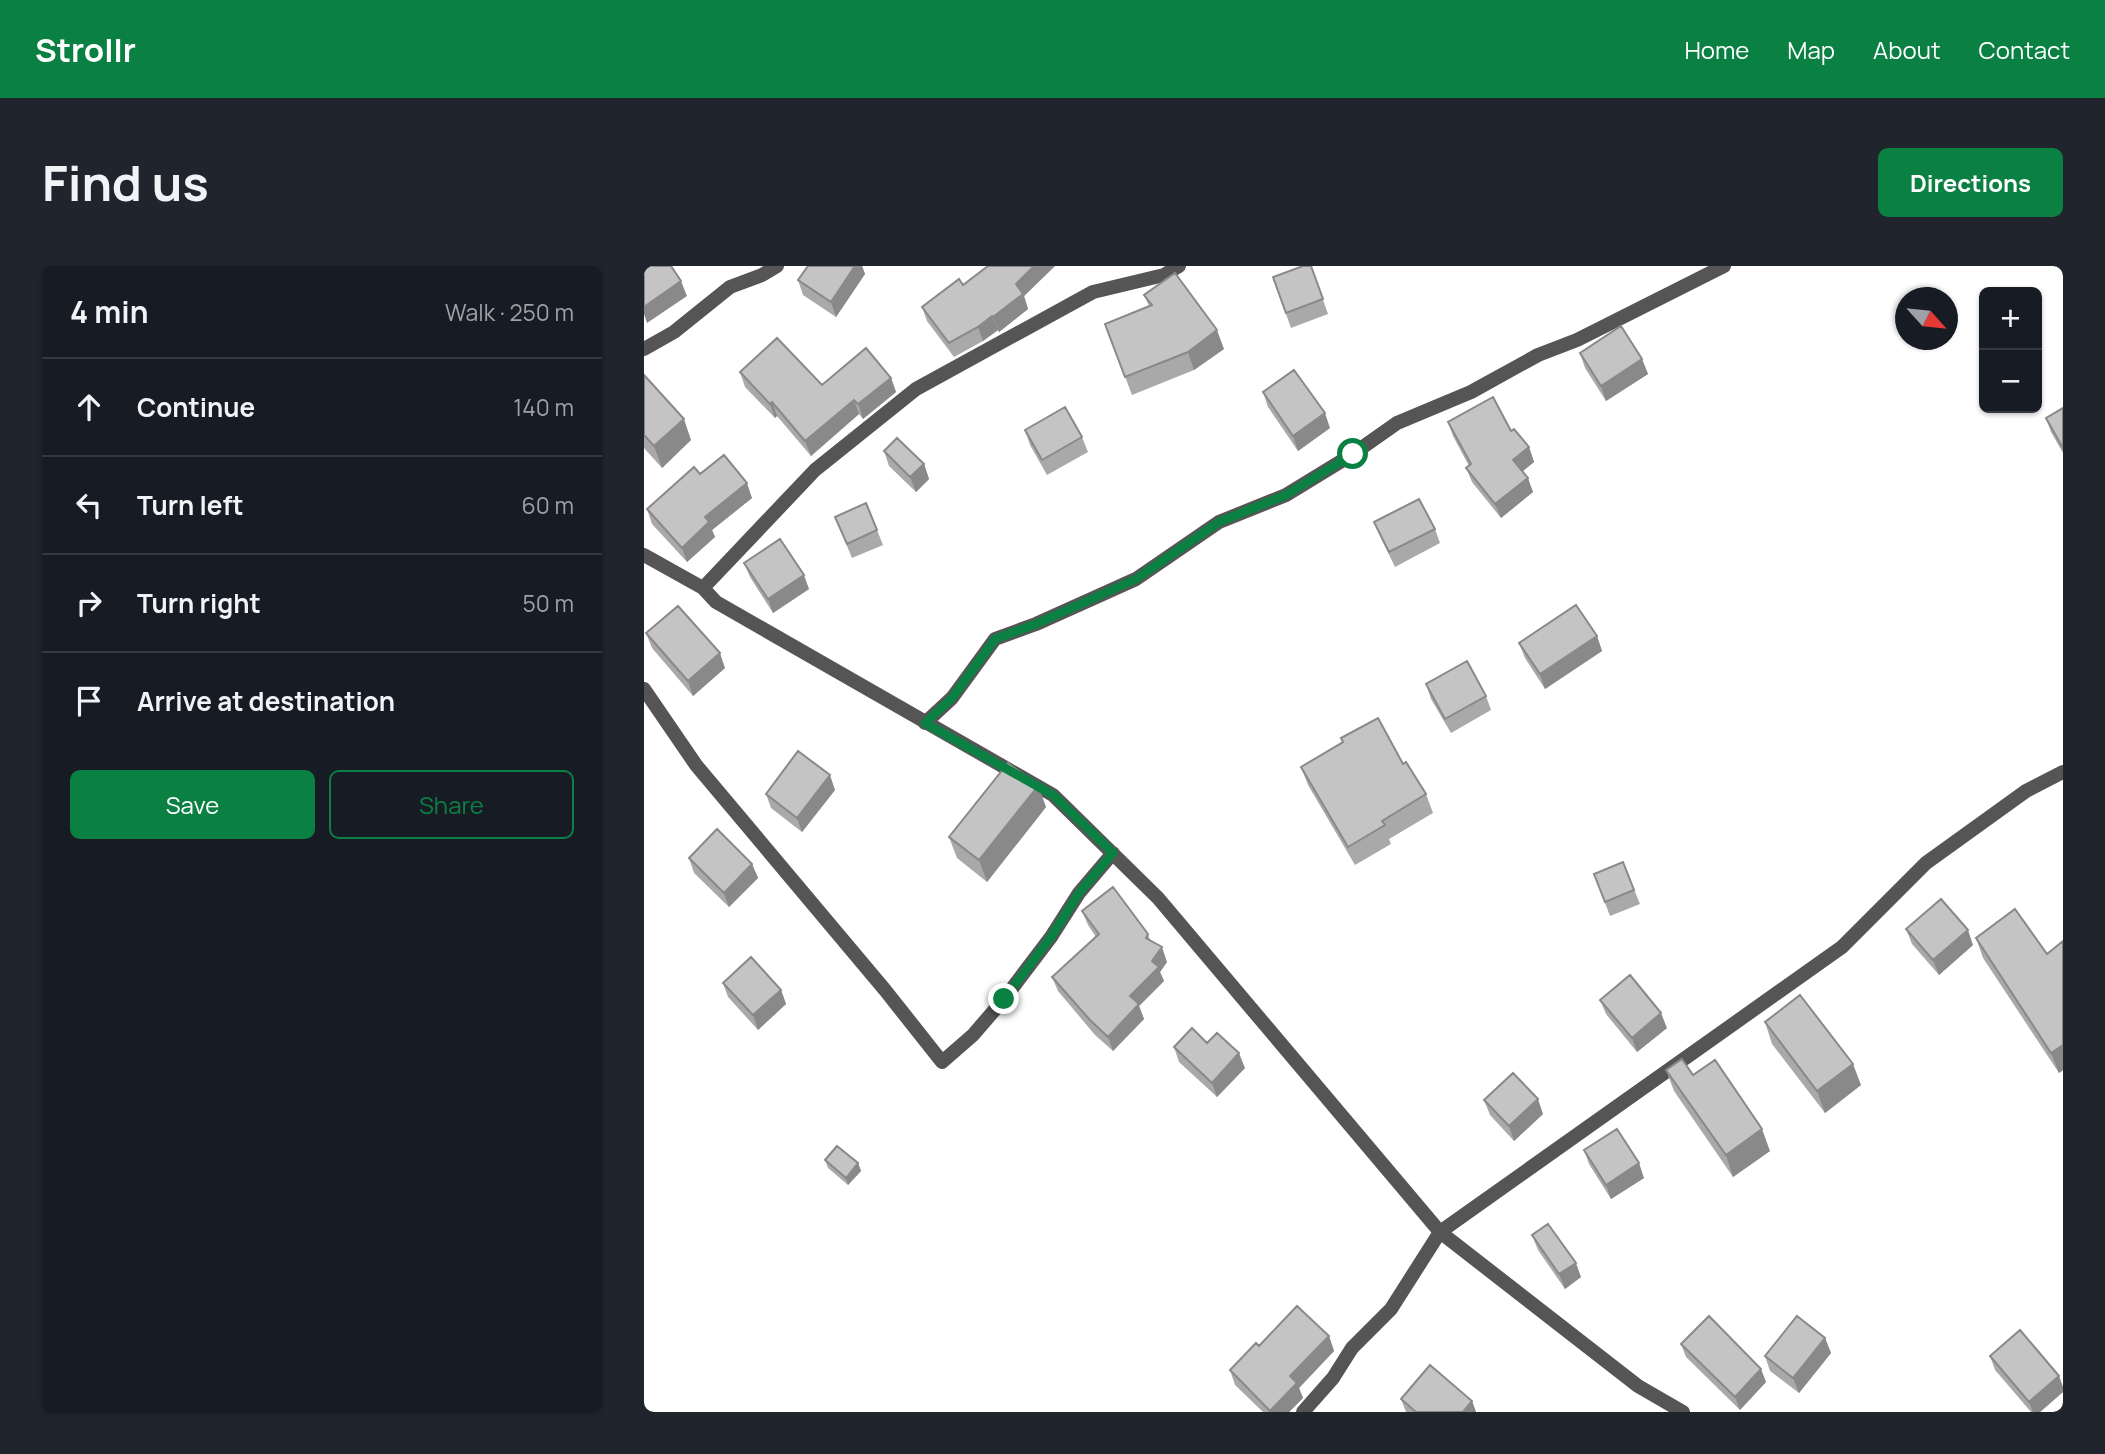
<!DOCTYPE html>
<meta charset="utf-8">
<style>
:root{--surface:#171b24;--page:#20242c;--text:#f1f3f6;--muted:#9ea1a6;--line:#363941;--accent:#0b8043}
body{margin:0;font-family:Manrope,sans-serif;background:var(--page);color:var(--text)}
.controls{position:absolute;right:21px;top:21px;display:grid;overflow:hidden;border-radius:10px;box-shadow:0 2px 5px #0004}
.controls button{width:63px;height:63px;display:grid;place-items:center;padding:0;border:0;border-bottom:2px solid var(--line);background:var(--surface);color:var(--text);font:35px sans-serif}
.compass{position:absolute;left:1251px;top:21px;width:63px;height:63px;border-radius:50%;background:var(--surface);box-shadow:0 2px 5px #0004;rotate:117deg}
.stop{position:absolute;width:21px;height:21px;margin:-16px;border:5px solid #0b8043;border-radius:50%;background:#fff}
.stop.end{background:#0b8043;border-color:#fff;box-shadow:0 2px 7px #0008}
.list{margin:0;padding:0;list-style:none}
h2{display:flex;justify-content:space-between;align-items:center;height:91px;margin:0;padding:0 28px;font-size:30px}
h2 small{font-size:23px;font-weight:400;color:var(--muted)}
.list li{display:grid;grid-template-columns:46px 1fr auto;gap:21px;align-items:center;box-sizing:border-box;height:98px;padding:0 28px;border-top:2px solid var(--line)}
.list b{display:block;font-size:26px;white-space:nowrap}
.list em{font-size:23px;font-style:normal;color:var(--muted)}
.actions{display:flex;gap:14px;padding:21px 28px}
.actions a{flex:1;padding:16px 0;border:2px solid var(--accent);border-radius:10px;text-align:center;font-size:24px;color:var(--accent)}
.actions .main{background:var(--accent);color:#fff}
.icon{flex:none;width:38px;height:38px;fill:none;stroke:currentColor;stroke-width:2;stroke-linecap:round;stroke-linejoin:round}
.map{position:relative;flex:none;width:1419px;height:1146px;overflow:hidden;border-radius:10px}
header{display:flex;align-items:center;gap:42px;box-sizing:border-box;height:98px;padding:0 35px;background:var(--accent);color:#fff}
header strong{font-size:33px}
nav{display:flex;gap:38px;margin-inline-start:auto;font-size:24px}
.intro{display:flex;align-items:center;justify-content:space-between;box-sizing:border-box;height:168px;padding:0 42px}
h1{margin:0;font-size:49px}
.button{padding:18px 32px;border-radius:10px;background:var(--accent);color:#fff;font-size:24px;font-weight:700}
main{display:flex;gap:42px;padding:0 42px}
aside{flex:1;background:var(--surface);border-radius:10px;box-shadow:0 2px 5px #0004}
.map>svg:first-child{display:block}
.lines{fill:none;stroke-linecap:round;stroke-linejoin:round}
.minor{stroke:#555;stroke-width:14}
.wall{fill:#a9a9a9}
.shaded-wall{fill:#898989}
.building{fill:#c4c4c4;stroke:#898989;stroke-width:2}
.route{stroke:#0b8043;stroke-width:9}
</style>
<header>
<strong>Strollr</strong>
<nav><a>Home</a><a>Map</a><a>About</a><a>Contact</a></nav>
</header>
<div class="intro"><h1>Find us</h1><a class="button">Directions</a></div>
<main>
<aside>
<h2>4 min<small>Walk · 250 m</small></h2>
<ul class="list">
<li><svg class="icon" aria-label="ahead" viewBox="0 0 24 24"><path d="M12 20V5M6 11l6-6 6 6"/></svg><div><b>Continue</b></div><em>140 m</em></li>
<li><svg class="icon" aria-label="left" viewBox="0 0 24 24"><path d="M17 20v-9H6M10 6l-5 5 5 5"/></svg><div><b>Turn left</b></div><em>60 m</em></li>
<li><svg class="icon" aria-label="right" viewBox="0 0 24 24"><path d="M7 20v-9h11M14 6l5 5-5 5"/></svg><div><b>Turn right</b></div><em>50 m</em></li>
<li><svg class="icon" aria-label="arrive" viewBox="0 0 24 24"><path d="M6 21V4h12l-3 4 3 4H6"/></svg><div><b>Arrive at destination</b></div></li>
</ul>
<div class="actions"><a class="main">Save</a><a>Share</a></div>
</aside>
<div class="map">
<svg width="1419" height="1146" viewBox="0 0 1419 1146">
<rect width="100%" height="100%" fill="#fff"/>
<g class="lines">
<path class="minor" d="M 0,83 L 30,66 L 86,21 L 118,9 L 133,0
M 0,289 L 59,322 L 72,336 L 409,529 L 514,632 L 796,966 L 994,1120 L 1039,1146
M 59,322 L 171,204 L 272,123 L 449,26 L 520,9 L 535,0
M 0,423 L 52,499 L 241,724 L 298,796 L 329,769 L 360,733 L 407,671 L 435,627 L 469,587
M 281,457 L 308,432 L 351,373 L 392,358 L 492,313 L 575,256 L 642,229 L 709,188 L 753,157 L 827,126 L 894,89 L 933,74 L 1080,0
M 659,1146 L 689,1112 L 708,1082 L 747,1043 L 796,966 L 1198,681 L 1282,597 L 1382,525 L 1419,506"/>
</g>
<path class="wall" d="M 164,0 L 218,0 L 221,8 L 192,51 L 159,29 L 154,14 Z
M 344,0 L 411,0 L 380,30 L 384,43 L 355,66 L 354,64 L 339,75 L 310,91 L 283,55 L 278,41 L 319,19 Z
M 667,0 L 684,48 L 647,62 L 629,11 Z
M 500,29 L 580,83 L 550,104 L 488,129 L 461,58 L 505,40 Z
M 936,87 L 998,93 L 1004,108 L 962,135 L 941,102 Z
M 96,106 L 178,119 L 247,112 L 252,126 L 219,153 L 215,148 L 167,190 L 133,150 L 131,152 L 101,121 Z
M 0,109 L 47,174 L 18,202 L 0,182 Z
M 619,126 L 686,162 L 654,185 L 624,141 Z
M 1419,142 L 1419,187 L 1407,166 L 1402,152 Z
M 804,156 L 867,165 L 885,181 L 890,196 L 879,205 L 889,226 L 857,252 L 828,216 L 822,202 L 825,200 L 809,170 Z
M 381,164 L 438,171 L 444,186 L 403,209 L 386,179 Z
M 240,185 L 280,198 L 285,213 L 272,226 L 245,200 Z
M 56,208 L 108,232 L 68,264 L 71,271 L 43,296 L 8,258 L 3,243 Z
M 191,251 L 233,264 L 239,279 L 208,292 Z
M 730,256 L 791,263 L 796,277 L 751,301 L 736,270 Z
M 100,297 L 165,323 L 129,347 L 106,311 Z
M 2,367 L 81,402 L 49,430 L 8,382 Z
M 953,370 L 958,385 L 901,423 L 881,392 L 875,377 Z
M 782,418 L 842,430 L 847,444 L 807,467 L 787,433 Z
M 697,472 L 759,498 L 782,528 L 789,547 L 745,573 L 747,578 L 711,599 L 664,519 L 657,501 L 699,476 Z
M 394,520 L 402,541 L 343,616 L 313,592 L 305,571 Z
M 191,524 L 158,566 L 127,542 L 122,528 Z
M 45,592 L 108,598 L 114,612 L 85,641 L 50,607 Z
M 979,596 L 996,638 L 966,650 L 950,608 Z
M 438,645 L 504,668 L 506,674 L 523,696 L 516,706 L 520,715 L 495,740 L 500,753 L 469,785 L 451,769 L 414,725 L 408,711 L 452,671 L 444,659 Z
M 1262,663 L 1329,679 L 1295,709 L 1268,678 Z
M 1332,672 L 1403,688 L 1419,675 L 1419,804 L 1415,807 L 1339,692 Z
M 79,717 L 137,724 L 142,738 L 114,764 L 84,731 Z
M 956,734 L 1023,762 L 993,786 L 962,748 Z
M 1121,756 L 1217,819 L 1181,847 L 1128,778 Z
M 563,777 L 601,802 L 573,831 L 535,796 L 530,781 Z
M 1022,804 L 1049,809 L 1126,885 L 1089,911 L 1030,825 Z
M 840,834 L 899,848 L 870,875 L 846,849 Z
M 940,884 L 1000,912 L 967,933 L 945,898 Z
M 181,894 L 214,897 L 217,905 L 204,919 L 184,902 Z
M 888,969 L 937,1011 L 921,1023 L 894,984 Z
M 685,1070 L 690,1085 L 655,1122 L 659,1132 L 645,1146 L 619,1146 L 591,1119 L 586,1104 L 615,1080 Z
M 1181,1072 L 1187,1087 L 1155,1127 L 1126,1105 L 1121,1090 Z
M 1037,1078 L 1122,1116 L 1096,1144 L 1042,1091 Z
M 1346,1090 L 1415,1110 L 1419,1121 L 1419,1126 L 1396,1146 L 1387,1146 L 1351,1104 Z
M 757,1133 L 828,1135 L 832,1146 L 762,1146 Z"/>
<path class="shaded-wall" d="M 211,0 L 218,0 L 221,8 L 192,51 L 187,36 Z
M 390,0 L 411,0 L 380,30 L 384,43 L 355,66 L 349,51 L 372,18 Z
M 37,15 L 43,30 L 3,57 L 0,48 L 0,41 Z
M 348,50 L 354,64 L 339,75 L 334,61 Z
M 573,64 L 580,83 L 550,104 L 544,86 Z
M 998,93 L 1004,108 L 962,135 L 957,120 Z
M 247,112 L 252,126 L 219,153 L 214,138 Z
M 210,134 L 215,148 L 167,190 L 161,175 Z
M 128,136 L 133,150 L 131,152 L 126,138 Z
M 681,147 L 686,162 L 654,185 L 649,170 Z
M 40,153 L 47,174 L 18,202 L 10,180 Z
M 885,181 L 890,196 L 875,208 L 869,194 Z
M 280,198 L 285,213 L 272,226 L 266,211 Z
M 884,212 L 889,226 L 857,252 L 851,238 Z
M 103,217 L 108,232 L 68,264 L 71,271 L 43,296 L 38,282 L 61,251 Z
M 160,309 L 165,323 L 129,347 L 124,333 Z
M 953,370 L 958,385 L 901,423 L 896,408 Z
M 76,387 L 81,402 L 49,430 L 44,415 Z
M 186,509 L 191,524 L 158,566 L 153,552 Z
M 394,520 L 402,541 L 343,616 L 335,594 Z
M 108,598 L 114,612 L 85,641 L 80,627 Z
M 1324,664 L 1329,679 L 1295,709 L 1289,694 Z
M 518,681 L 523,696 L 516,706 L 520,715 L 495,740 L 500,753 L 469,785 L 464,771 L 486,730 Z
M 137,724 L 142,738 L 114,764 L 109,749 Z
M 1017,747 L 1023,762 L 993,786 L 988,772 Z
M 1419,779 L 1419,804 L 1415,807 L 1407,787 Z
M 595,787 L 601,802 L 573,831 L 568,817 Z
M 1209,798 L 1217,819 L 1181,847 L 1173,825 Z
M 894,833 L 899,848 L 870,875 L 865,860 Z
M 1118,863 L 1126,885 L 1089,911 L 1082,889 Z
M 214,897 L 217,905 L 204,919 L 202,912 Z
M 995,897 L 1000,912 L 967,933 L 962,919 Z
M 932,997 L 937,1011 L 921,1023 L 915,1008 Z
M 685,1070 L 690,1085 L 655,1122 L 659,1132 L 645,1146 L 627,1146 L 626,1145 L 646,1110 Z
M 1181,1072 L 1187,1087 L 1155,1127 L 1149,1112 Z
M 1117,1103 L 1122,1116 L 1096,1144 L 1091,1131 Z
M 1415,1110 L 1419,1121 L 1419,1126 L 1396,1146 L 1389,1146 L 1385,1136 Z
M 828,1135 L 832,1146 L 819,1146 Z"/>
<path class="building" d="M 0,0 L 27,0 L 37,15 L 0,41 Z
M 164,0 L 211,0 L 187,36 L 154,14 Z
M 344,0 L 390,0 L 372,18 L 379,28 L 349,51 L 348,50 L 334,61 L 305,77 L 278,41 L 315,13 L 319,19 Z
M 659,0 L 667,0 L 679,33 L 642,47 L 629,11 Z
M 531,7 L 573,64 L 544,86 L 481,111 L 461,58 L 508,39 L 500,29 Z
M 977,60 L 998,93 L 957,120 L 936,87 Z
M 133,72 L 178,119 L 222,82 L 247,112 L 214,138 L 210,134 L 161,175 L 128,136 L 126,138 L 96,106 Z
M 650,104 L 681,147 L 649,170 L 619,126 Z
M 0,109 L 40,153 L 10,180 L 0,169 Z
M 849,131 L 867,165 L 870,163 L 885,181 L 869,194 L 884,212 L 851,238 L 822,202 L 827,198 L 804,156 Z
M 421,141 L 438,171 L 398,194 L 381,164 Z
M 1419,142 L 1419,182 L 1402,152 Z
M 253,172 L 280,198 L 266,211 L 240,185 Z
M 80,189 L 103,217 L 61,251 L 65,256 L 38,282 L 3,243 L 50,201 L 56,208 Z
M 775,233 L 791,263 L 745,286 L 730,256 Z
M 222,237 L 233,264 L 203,278 L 191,251 Z
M 136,273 L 160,309 L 124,333 L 100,297 Z
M 932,339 L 953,370 L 896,408 L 875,377 Z
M 34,340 L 76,387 L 44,415 L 2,367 Z
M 823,395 L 842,430 L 801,453 L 782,418 Z
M 734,452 L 759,498 L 762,496 L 782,528 L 738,555 L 741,559 L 704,581 L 657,501 L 699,476 L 697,472 Z
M 154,485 L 186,509 L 153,552 L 122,528 Z
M 364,497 L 394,520 L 335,594 L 305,571 Z
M 73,563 L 108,598 L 80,627 L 45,592 Z
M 979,596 L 990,624 L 961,636 L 950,608 Z
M 469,621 L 504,668 L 502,672 L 518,681 L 508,695 L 515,701 L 486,730 L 495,738 L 464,771 L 446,754 L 408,711 L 455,668 L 438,645 Z
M 1297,633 L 1324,664 L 1289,694 L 1262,663 Z
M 1371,643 L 1403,688 L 1419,675 L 1419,779 L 1407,787 L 1332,672 Z
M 107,691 L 137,724 L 109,749 L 79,717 Z
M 986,709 L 1017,747 L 988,772 L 956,734 Z
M 1156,729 L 1209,798 L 1173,825 L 1121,756 Z
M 548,762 L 563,777 L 573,767 L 595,787 L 568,817 L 530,781 Z
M 1038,793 L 1049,809 L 1071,794 L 1118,863 L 1082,889 L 1022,804 Z
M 869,807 L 894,833 L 865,860 L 840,834 Z
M 973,863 L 995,897 L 962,919 L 940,884 Z
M 193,880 L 214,897 L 202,912 L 181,894 Z
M 904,958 L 932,997 L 915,1008 L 888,969 Z
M 653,1040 L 685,1070 L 646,1110 L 653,1117 L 626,1145 L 586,1104 L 612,1077 L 615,1080 Z
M 1065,1050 L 1117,1103 L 1091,1131 L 1037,1078 Z
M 1153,1050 L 1181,1072 L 1149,1112 L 1121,1090 Z
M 1376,1064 L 1415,1110 L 1385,1136 L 1346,1090 Z
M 786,1099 L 828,1135 L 819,1146 L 772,1146 L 757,1133 Z"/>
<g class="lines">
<path class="route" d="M 360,733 L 407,671 L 435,627 L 469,587 L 409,529 L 281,457 L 308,432 L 351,373 L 392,358 L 492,313 L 575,256 L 642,229 L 709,188"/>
</g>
</svg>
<div class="controls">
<button>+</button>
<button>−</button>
</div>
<svg class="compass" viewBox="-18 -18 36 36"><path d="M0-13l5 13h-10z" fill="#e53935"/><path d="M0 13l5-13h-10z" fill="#9ea1a6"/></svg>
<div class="stop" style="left:709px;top:188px"></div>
<div class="stop end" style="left:360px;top:733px"></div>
</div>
</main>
